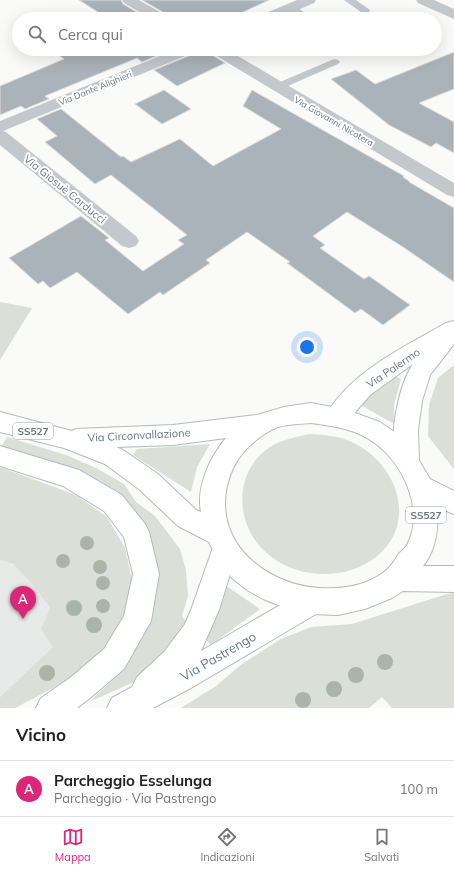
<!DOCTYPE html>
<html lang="it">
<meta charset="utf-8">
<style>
:root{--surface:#fff;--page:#f2f2f2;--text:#222;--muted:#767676;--line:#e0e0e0;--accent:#db2777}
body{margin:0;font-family:Mulish,sans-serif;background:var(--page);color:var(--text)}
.you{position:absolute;left:307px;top:347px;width:14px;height:14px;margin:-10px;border:3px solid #fff;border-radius:50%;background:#1a73e8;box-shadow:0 0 0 6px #1a73e833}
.badge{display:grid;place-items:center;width:26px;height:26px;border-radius:50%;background:var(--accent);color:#fff;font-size:13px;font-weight:700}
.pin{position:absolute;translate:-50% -33px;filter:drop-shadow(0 1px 2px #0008)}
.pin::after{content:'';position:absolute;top:21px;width:14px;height:12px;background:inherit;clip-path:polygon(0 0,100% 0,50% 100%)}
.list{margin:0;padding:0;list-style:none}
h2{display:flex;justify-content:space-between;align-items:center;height:52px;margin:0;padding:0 16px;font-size:17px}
h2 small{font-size:13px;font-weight:400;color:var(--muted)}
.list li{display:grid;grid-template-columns:26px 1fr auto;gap:12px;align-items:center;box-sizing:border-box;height:56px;padding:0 16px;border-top:1px solid var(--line)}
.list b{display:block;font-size:15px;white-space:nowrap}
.list p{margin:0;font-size:13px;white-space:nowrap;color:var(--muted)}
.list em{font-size:13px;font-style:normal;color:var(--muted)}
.icon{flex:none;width:22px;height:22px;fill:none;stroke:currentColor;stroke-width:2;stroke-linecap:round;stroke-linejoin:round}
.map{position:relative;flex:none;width:454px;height:708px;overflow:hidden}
.search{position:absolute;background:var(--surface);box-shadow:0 4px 16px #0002;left:12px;right:12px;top:12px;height:44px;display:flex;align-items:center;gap:10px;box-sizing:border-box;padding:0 14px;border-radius:22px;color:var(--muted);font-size:15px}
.sheet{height:108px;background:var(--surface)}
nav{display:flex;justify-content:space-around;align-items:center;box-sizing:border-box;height:56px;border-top:1px solid var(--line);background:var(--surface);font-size:11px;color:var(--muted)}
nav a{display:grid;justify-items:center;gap:2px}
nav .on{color:var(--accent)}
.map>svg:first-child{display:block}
.built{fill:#e8e9e9}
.green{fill:#dadfd7}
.building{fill:#aab3b9;stroke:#dcdcda}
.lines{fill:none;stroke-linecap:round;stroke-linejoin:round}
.secondary-casing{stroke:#b3babf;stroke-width:2}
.primary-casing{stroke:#b5babe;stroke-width:2}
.lane{fill:#c3c8cc;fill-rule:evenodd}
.street{fill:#c3c8cc;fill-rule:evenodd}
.secondary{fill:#fff;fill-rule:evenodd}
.primary{fill:#fff;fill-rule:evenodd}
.tree{fill:#aab4a7}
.labels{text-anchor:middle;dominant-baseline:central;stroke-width:4;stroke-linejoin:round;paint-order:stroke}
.far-street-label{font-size:9px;fill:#657683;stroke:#fff}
.shield{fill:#fff;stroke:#939fa8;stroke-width:1}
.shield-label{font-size:10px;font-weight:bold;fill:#657683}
.street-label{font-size:11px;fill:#657683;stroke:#fff}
.near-street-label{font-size:13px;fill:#657683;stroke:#fff}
</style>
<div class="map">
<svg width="454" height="708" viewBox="0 0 454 708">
<rect width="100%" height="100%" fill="#fafaf8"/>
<path class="built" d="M 0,560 L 13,564 L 31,583 L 50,608 L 41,629 L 54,647 L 0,697 Z"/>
<path class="green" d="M 0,302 L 32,308 L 0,360 Z
M 454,365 L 454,469 L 428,436 L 429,405 L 438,378 Z
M 395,376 L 401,379 L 394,405 L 394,424 L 357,403 L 377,391 Z
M 310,434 C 326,435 340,436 354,443 C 398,465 418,523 376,557 C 340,585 282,578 255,540 C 234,510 239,467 270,447 C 283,439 296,437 310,434 Z
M 7,437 L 66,455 L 96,468 L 124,484 L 136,502 L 155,516 L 180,549 L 186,570 L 188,596 L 182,616 L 190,629 L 164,662 L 134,682 L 89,702 L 113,680 L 130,659 L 151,621 L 140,522 L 1,447 Z
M 210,444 L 197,467 L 191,492 L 133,455 L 137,449 Z
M 0,467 L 76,495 L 107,517 L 125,548 L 133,585 L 122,623 L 100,654 L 78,675 L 15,708 L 0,708 L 0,697 L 53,647 L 41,629 L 50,608 L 31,583 L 13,564 L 0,560 Z
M 225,585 L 260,609 L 211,645 L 205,639 L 219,612 Z
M 454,593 L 454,708 L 392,708 L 382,697 L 369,708 L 181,708 L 216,686 L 242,664 L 281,639 L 311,627 L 352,624 L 447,594 Z"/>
<path class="building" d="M 79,0 L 121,0 L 123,4 L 148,19 L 109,19 Z
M 142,0 L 269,0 L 228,19 L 170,19 L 168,15 Z
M 50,49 L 173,49 L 142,62 L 137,58 L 45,96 L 49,99 L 25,109 L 21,106 L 0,115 L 0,86 L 64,59 Z
M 200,49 L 206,49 L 209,53 L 225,63 L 177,86 L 154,70 L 196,53 Z
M 229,49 L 255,49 L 241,56 Z
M 454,52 L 454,89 L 419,103 L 454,122 L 454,153 L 436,143 L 431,147 L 389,125 L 331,79 L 356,70 L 375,84 Z
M 164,90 L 191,109 L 162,124 L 135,104 Z
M 252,90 L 404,176 L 403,177 L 410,182 L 409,182 L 454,208 L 454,282 L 403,247 L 347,212 L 313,236 L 325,245 L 320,248 L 364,279 L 369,276 L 410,305 L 383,325 L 361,309 L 355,313 L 287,263 L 290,262 L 247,232 L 206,260 L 210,263 L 163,295 L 160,292 L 128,314 L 77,272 L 50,288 L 43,281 L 38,284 L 9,258 L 81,216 L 109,238 L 105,240 L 143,271 L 184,244 L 178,240 L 187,235 L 111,175 L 95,184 L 45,142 L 57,136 L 37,119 L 61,109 L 121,157 L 123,156 L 131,162 L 180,139 L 213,166 L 281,129 L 243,106 Z"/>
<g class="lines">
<defs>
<path id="secondary" d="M 454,321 L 454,344 L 430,375 L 422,401 L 418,430 L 419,459 L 416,466 L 407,469 L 398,466 C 387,442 398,386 413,364 L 370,395 L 346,423 L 338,426 L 330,423 L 326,416 C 348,373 406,346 446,323 Z
M 0,446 L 79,470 L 122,495 L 145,524 L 149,532 L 159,574 L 151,621 L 124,669 L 90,698 L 77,708 L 36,708 L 41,698 L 70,678 L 104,649 L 124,616 L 133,574 L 124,537 L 104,511 L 63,486 L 0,466 Z
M 225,536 L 234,539 L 238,548 L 219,610 L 201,651 L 301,593 L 311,589 L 321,593 L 325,602 L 321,611 L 191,688 L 153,708 L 107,708 L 112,698 L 132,687 L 137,677 L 164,652 L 185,624 L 191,610 L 216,539 Z"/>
<path id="primary" d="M 311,403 L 344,409 L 380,422 L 404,439 L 414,452 L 430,479 L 454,491 L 454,514 L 437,507 C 439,526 436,551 423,566 L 454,566 L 454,592 L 403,591 L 392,598 L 365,609 L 338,615 L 310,614 L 291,610 L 263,599 L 247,590 L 232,578 L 220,563 L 209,542 L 178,526 L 140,490 L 105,464 L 64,448 L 0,432 L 0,412 L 72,431 L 76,429 L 173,425 L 257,415 L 284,407 ZM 311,423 C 334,426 357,429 376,444 C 404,465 424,510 408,543 C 406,548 401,551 398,555 C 392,564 388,571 378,576 C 360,587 340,589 320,588 C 267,585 214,544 227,486 C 230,474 234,464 242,454 C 251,443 265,432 278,427 C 289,424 300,424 311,423 ZM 226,438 C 210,457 196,487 201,512 L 196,510 L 158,474 L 123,450 L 116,447 L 173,445 Z"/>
</defs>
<use href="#secondary" class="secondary-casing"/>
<use href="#primary" class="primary-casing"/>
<path class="lane" d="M 344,0 L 356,0 L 370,10 L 369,12 L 361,12 Z
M 291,5 L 295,6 L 314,19 L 302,19 L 287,10 L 286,8 L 287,6 Z
M 334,59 L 338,60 L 340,62 L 338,64 L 281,89 L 273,89 L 271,87 L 273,85 Z"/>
<path class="street" d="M 122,0 L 139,0 L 167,16 L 169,19 L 151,19 L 124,3 Z
M 297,0 L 316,0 L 314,3 L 277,19 L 257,19 L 259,16 Z
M 416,0 L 434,0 L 454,9 L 454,19 L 418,3 Z
M 177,49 L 198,49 L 195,52 L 3,131 L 6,132 L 136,236 L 139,241 L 136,246 L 129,248 L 122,246 L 0,145 L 0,121 Z
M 207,49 L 226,49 L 454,183 L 454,197 L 447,195 L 210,52 Z"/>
<use href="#secondary" class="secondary"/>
<use href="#primary" class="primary"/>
</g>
<g class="tree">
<circle cx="87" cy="543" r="7"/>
<circle cx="63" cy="561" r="7"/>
<circle cx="100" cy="567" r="7"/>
<circle cx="103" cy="583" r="7"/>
<circle cx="103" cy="606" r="7"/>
<circle cx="74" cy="608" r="8"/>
<circle cx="94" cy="625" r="8"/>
<circle cx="385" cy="662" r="8"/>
<circle cx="47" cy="673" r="8"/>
<circle cx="356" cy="675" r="8"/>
<circle cx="334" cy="689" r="8"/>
<circle cx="303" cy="700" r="8"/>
</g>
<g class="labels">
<g class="far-street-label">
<text transform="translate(95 88) rotate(-22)">Via Dante Alighieri</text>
<text transform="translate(334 121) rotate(30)">Via Giovanni Nicotera</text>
</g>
<g class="shield">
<rect x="13" y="423" width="40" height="16" rx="3"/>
<rect x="406" y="507" width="40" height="16" rx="3"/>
</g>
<g class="shield-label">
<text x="33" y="431">SS527</text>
<text x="426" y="515">SS527</text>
</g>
<g class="street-label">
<text transform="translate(65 189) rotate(39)">Via Giosuè Carducci</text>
<text transform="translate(393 368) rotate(-34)">Via Palermo</text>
<text transform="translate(139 435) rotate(-3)">Via Circonvallazione</text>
</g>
<g class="near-street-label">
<text transform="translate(218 656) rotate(-30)">Via Pastrengo</text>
</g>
</g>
</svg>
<div class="you"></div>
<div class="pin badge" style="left:23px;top:619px">A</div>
<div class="search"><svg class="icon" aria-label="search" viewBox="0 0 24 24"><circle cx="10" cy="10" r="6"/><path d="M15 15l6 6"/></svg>Cerca qui</div>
</div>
<section class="sheet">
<h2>Vicino<small></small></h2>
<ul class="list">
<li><span class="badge">A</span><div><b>Parcheggio Esselunga</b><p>Parcheggio · Via Pastrengo</p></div><em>100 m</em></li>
</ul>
</section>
<nav>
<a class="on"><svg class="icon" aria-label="map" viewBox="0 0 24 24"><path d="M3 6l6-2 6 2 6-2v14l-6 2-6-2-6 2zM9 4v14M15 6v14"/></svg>Mappa</a>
<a><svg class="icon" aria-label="directions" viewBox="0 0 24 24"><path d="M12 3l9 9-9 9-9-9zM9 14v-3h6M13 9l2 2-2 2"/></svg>Indicazioni</a>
<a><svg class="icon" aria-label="saved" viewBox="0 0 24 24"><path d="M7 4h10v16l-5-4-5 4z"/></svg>Salvati</a>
</nav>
